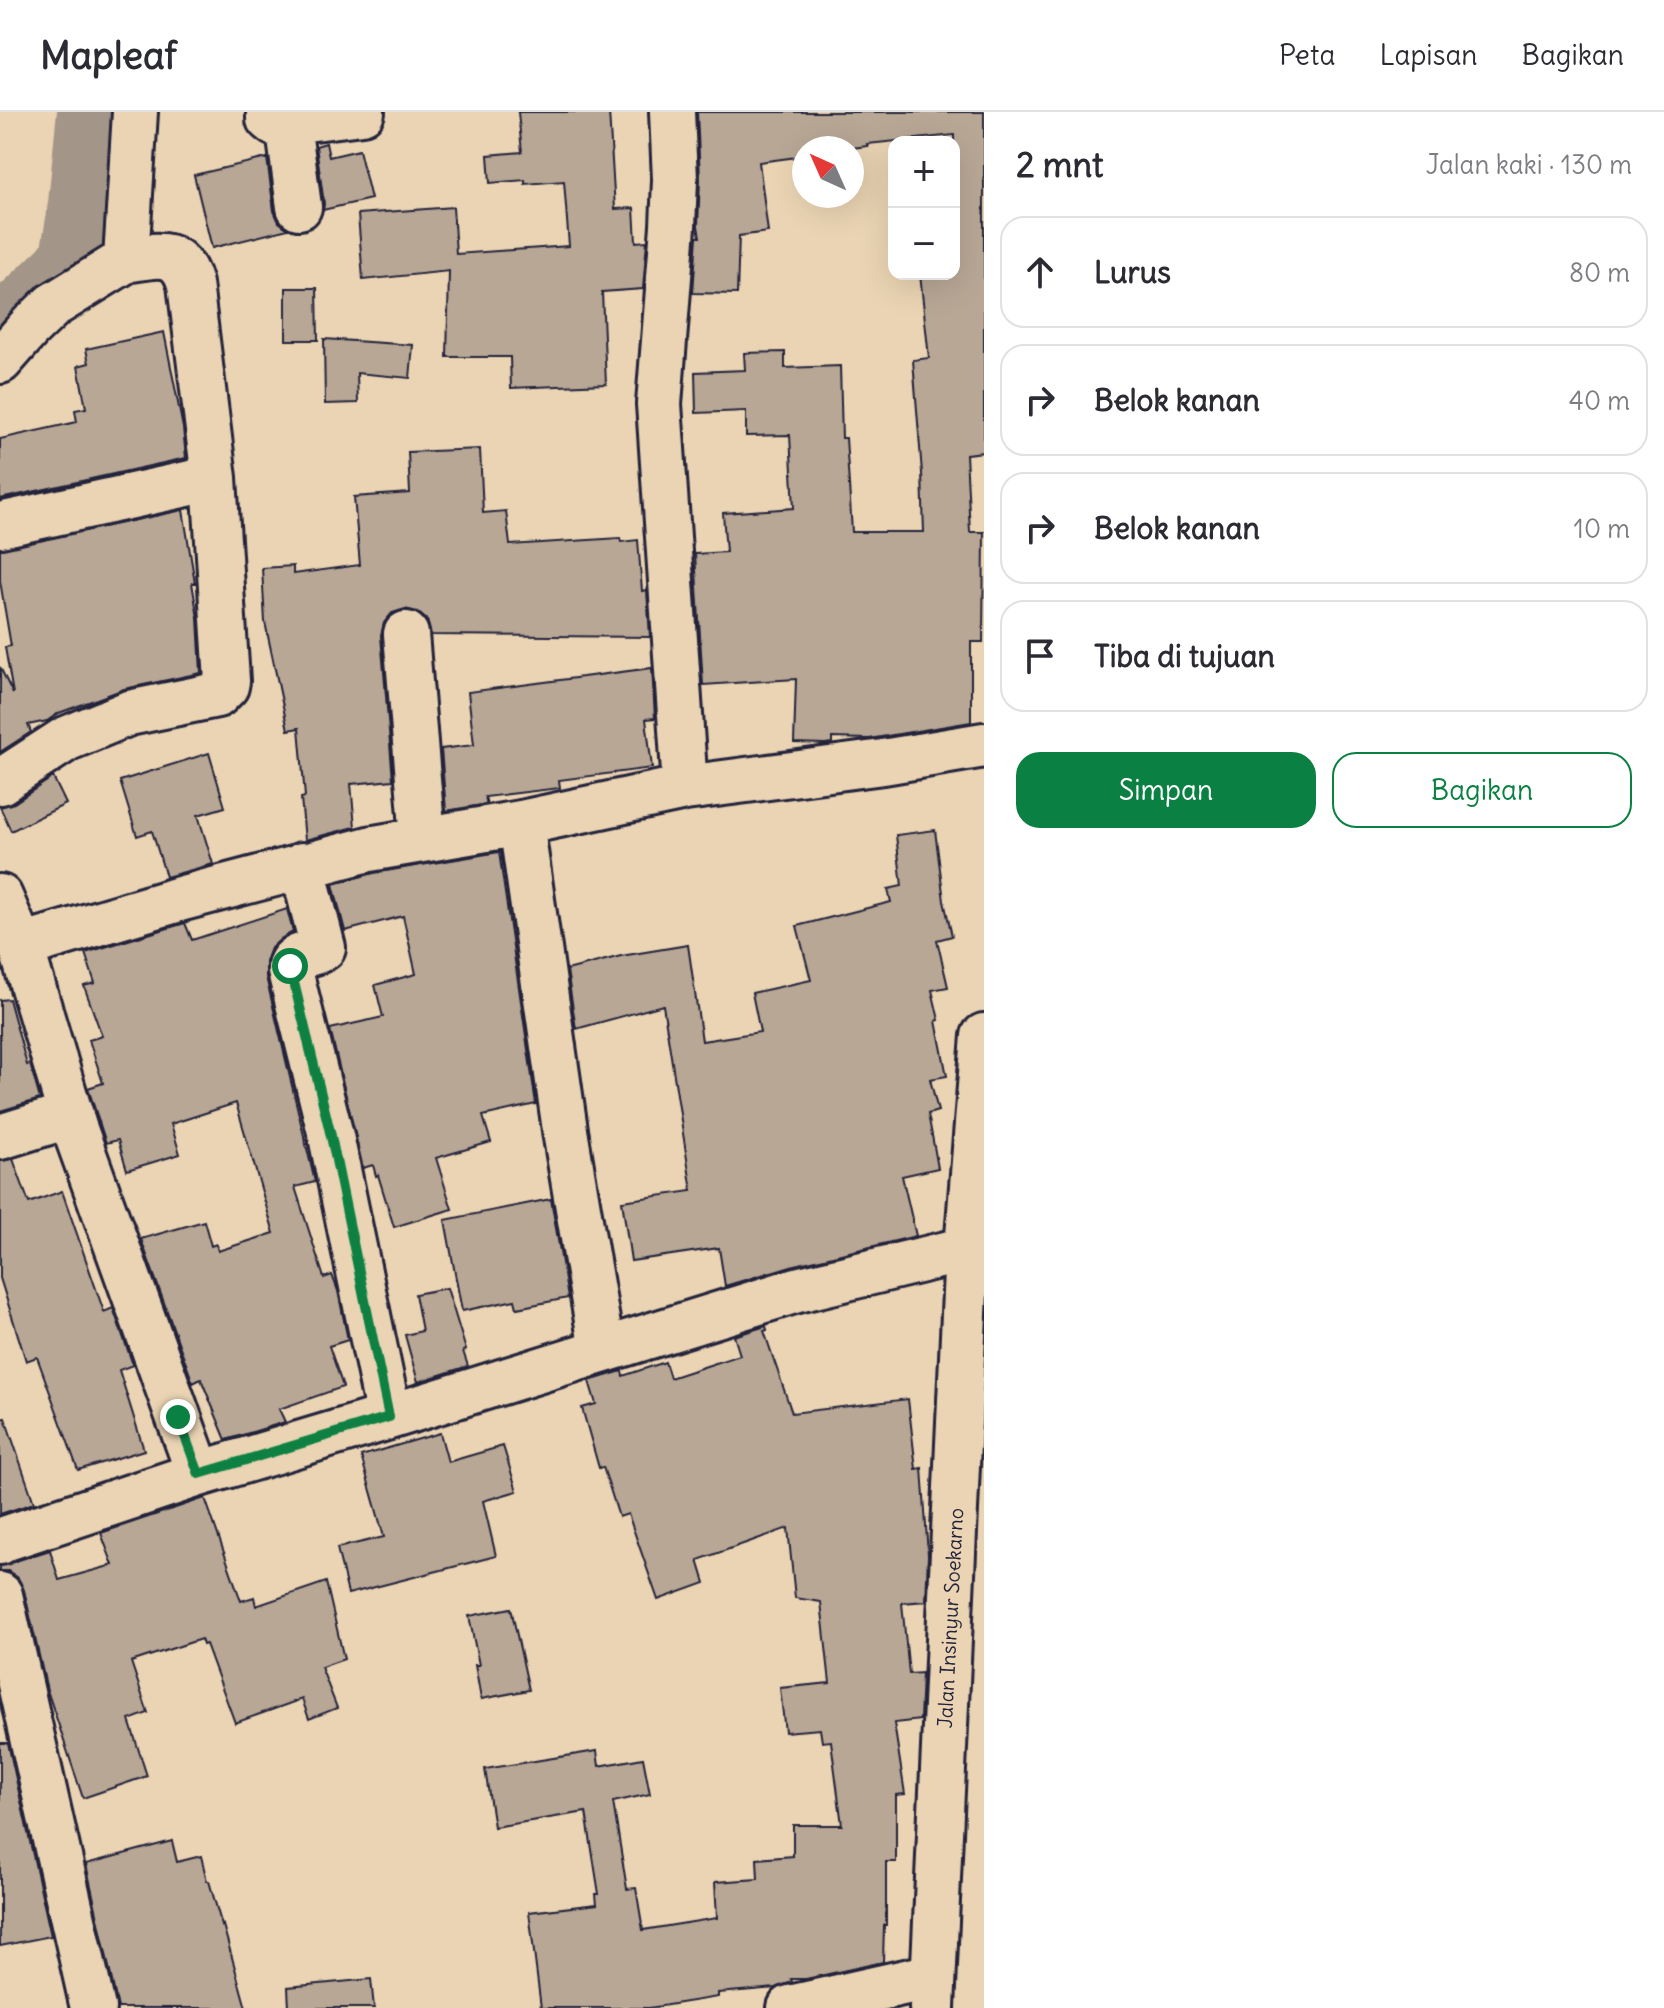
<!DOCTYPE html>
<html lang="id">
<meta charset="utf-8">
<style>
:root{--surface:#fff;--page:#f7f7f7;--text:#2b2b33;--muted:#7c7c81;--line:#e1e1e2;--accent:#0b8043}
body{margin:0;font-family:Delius,sans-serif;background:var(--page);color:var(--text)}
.controls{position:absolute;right:24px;top:24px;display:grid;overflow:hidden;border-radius:16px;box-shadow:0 8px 32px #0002}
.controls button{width:72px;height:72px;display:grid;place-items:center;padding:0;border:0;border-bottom:2px solid var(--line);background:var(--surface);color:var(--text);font:40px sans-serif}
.compass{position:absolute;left:792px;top:24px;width:72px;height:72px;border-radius:50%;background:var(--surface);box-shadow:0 8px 32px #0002;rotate:315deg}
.stop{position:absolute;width:24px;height:24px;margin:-18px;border:6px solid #0b8043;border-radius:50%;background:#fff}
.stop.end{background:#0b8043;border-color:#fff;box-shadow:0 2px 8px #0008}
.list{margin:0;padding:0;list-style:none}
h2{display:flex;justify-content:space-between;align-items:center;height:104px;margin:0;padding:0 32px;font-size:34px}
h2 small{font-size:26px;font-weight:400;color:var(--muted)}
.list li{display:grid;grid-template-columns:52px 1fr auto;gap:24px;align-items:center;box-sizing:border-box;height:112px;margin:0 16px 16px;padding:0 16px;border:2px solid var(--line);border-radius:24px}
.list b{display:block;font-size:30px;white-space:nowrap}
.list em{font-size:26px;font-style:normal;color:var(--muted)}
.actions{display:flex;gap:16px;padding:24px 32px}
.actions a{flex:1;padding:18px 0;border:2px solid var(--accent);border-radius:24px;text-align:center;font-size:28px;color:var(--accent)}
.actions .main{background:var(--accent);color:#fff}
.icon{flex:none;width:44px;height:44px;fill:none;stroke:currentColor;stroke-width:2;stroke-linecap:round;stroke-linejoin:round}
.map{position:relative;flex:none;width:984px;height:1896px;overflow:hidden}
header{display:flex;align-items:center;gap:48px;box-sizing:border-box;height:112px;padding:0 40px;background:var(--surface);border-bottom:2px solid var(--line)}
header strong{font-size:38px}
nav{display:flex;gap:44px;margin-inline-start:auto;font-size:28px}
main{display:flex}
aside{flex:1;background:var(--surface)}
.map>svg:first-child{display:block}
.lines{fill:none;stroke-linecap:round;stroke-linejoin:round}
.river{stroke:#a39588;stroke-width:66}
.building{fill:#b8a795;stroke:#22223b;stroke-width:2}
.street-casing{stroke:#22223b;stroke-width:50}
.secondary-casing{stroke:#22223b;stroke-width:50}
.street{stroke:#ead4b3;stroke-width:44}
.secondary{stroke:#ead4b3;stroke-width:44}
.route{stroke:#0b8043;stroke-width:10}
.labels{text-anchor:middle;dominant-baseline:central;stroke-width:7;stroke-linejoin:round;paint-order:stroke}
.street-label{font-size:20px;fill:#22223b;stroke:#ead4b3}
</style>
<header>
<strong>Mapleaf</strong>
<nav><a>Peta</a><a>Lapisan</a><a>Bagikan</a></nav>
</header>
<main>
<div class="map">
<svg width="984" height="1896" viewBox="0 0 984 1896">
<rect width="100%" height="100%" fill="#ead4b3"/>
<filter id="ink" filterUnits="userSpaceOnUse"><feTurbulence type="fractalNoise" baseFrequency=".0125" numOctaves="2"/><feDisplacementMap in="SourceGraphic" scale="16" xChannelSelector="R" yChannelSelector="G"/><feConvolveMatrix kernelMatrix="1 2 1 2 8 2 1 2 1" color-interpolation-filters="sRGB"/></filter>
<g filter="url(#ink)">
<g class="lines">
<path class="river" d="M 0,219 L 64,158 L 73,145 L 80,102 L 90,0"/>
</g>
<path class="building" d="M 518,0 L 609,0 L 615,97 L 634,96 L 636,130 L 647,129 L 643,177 L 602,180 L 606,272 L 511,276 L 510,245 L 447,245 L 449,159 L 363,168 L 358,102 L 453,95 L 456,142 L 569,134 L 564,69 L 525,72 L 525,68 L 490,71 L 488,43 L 522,40 Z
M 697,0 L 984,0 L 984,340 L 966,342 L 970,420 L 984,420 L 983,530 L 971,530 L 971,610 L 869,627 L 832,626 L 832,631 L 825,632 L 794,631 L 796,567 L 703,573 L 695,442 L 726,440 L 723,401 L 794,396 L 790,323 L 746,324 L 746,299 L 696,301 L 695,260 L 745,258 L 744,241 L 785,240 L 785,256 L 840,254 L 842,326 L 846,326 L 852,420 L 924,420 L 922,361 L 913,248 L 929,246 L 920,162 L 954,162 L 954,23 L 867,32 L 868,34 L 852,36 L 804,36 L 804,44 L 759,50 L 768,120 L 739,124 L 737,182 L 693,181 L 697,125 L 700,125 L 698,114 L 700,67 Z
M 326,31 L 329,45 L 359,38 L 371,87 L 323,98 L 324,92 L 316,34 Z
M 267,46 L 274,99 L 279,110 L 288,117 L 212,136 L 194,63 Z
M 286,176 L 317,176 L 318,228 L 286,228 Z
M 164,220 L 183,316 L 186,346 L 0,387 L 0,327 L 77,310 L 75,298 L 86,296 L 78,254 L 89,251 L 86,237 Z
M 324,227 L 413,233 L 410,266 L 357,261 L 358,291 L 325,292 Z
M 480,337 L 483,401 L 506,399 L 510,433 L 620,426 L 621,430 L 638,428 L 642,479 L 647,478 L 650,525 L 431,523 L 427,508 L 417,500 L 405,497 L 392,501 L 384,511 L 381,524 L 393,668 L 351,672 L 355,715 L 305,728 L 301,686 L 305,685 L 299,616 L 288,618 L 265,510 L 262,456 L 293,454 L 293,462 L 360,453 L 354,385 L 410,381 L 408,340 Z
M 183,398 L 195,471 L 192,471 L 198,506 L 201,561 L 124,577 L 59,601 L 47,609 L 28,613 L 31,620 L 0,640 L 0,555 L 13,582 L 5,535 L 11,534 L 0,469 L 0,437 Z
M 652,556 L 655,606 L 646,607 L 652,656 L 559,668 L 560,676 L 485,685 L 487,692 L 446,699 L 441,637 L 474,633 L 468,580 Z
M 209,641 L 225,695 L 198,703 L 213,752 L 166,765 L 152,719 L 137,724 L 120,669 Z
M 53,665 L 66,692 L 11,719 L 0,695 L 14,691 Z
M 935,718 L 944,789 L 952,824 L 937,828 L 948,875 L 932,878 L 939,908 L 936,909 L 947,964 L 930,967 L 938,999 L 928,1002 L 938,1056 L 902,1064 L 916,1124 L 791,1154 L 725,1174 L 719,1136 L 631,1149 L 622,1089 L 692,1079 L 663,893 L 576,917 L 567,858 L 621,844 L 688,833 L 702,929 L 760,920 L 752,881 L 811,868 L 797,814 L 891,790 L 888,777 L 902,774 L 896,723 Z
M 499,740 L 536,992 L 483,1004 L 491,1030 L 436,1046 L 452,1097 L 394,1115 L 378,1063 L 376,1064 L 373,1053 L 363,1056 L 330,917 L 383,905 L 375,873 L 416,862 L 403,804 L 345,819 L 333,772 L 374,761 Z
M 287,797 L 293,820 L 282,826 L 271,836 L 266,850 L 266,865 L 315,1070 L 295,1075 L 324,1166 L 332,1163 L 338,1179 L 348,1228 L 329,1234 L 343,1275 L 279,1297 L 285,1310 L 226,1328 L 201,1267 L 193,1271 L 141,1127 L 204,1109 L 211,1134 L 216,1132 L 218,1139 L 274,1121 L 236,991 L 171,1012 L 180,1042 L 127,1058 L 118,1028 L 106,1031 L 88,976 L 103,971 L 89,928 L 102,924 L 84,874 L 95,871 L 85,841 L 185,811 L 192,828 Z
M 9,887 L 27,953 L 30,952 L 40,987 L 0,999 L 0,888 Z
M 13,1047 L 29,1091 L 62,1079 L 104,1200 L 113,1196 L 133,1253 L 119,1258 L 144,1338 L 78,1358 L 37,1245 L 26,1249 L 0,1166 L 0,1049 Z
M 551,1087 L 568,1186 L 517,1196 L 515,1188 L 462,1199 L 445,1108 Z
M 447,1176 L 466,1238 L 463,1239 L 468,1254 L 418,1270 L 405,1223 L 422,1219 L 415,1182 Z
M 766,1214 L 767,1218 L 764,1219 L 792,1301 L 908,1287 L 916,1357 L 922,1356 L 928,1443 L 926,1489 L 902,1491 L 909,1562 L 922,1561 L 920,1608 L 894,1611 L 905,1682 L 896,1683 L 896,1750 L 886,1750 L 886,1813 L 884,1813 L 883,1850 L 806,1867 L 791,1867 L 792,1870 L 776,1876 L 718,1881 L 718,1885 L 649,1896 L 541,1896 L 529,1800 L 597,1792 L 596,1782 L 599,1782 L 586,1700 L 494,1715 L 485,1657 L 597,1639 L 599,1654 L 643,1646 L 650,1682 L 613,1690 L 627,1777 L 636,1776 L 643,1818 L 717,1806 L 715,1770 L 758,1767 L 757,1747 L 793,1744 L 793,1713 L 842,1713 L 831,1629 L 822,1630 L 820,1617 L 785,1620 L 780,1576 L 830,1571 L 821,1490 L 795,1486 L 788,1416 L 698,1448 L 705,1471 L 658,1488 L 628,1402 L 619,1405 L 603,1355 L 599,1356 L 582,1296 L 596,1292 L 589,1269 L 622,1259 L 623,1264 L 665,1250 L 670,1266 L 740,1243 L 734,1224 Z
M 5,1306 L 34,1391 L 0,1402 L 0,1307 Z
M 440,1321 L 448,1350 L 503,1334 L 517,1379 L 483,1389 L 496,1444 L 348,1482 L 337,1436 L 384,1425 L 361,1344 Z
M 205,1386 L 241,1489 L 254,1485 L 256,1494 L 326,1470 L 344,1547 L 321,1555 L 337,1596 L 309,1607 L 302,1587 L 235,1611 L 206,1532 L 203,1533 L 201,1527 L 131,1550 L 148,1601 L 129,1608 L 147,1664 L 83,1686 L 47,1578 L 24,1478 L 18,1466 L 8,1459 L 0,1459 L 0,1454 L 50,1438 L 59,1468 L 113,1453 L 101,1421 Z
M 511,1496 L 529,1578 L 481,1587 L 475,1553 L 479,1553 L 469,1504 Z
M 0,1631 L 8,1631 L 51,1824 L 0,1834 Z
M 172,1729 L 177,1750 L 201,1744 L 207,1769 L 209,1769 L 222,1814 L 223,1813 L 246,1896 L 118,1896 L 86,1752 Z
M 371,1867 L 374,1896 L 289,1896 L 288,1875 Z"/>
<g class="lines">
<defs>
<path id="street" d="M 269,0 L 269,7 L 274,11 L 362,0
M 672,0 L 675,68 L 673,114 L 659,292 L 685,676
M 288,11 L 299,95
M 0,249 L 29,216 L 53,193 L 126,148
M 0,413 L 214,366
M 406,522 L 423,727
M 0,670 L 66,627 L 129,601 L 217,583 L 226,574 L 227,569 L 214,366 L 190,172 C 179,135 156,143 126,148 L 135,0
M 521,711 L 566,1025 L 602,1238
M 302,753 L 323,836 C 311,845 289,840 290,859 L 331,1024 L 389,1305
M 0,785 L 21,834 L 74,1015 L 199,1362
M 21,834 L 183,786 L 369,737 L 521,711 L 685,676 L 883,650 L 984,633
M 0,1025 L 71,1003
M 0,1430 L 4,1427 L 199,1362 L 389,1305 L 797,1178 L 984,1133
M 0,1483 L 93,1896
M 790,1896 L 933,1864"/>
<path id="secondary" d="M 932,1896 L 967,1137 L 984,924"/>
</defs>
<use href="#street" class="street-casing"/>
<use href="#secondary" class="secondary-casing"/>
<use href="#street" class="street"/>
<use href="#secondary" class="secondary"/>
</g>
</g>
<g class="lines" filter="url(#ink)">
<path class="route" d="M 178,1305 L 199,1362 L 389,1305 L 331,1024 L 290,854"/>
</g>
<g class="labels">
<g class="street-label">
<text transform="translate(950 1506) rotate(-87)">Jalan Insinyur Soekarno</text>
</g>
</g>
</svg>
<div class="controls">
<button>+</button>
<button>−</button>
</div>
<svg class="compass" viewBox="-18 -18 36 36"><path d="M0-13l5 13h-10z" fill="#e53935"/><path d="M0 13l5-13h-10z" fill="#7c7c81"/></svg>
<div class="stop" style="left:290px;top:854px"></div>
<div class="stop end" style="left:178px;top:1305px"></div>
</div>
<aside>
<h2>2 mnt<small>Jalan kaki · 130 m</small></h2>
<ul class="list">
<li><svg class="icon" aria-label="ahead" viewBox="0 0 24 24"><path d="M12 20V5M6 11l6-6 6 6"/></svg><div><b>Lurus</b></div><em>80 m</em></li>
<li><svg class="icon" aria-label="right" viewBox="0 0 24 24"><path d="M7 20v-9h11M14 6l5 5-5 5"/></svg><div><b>Belok kanan</b></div><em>40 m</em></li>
<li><svg class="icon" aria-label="right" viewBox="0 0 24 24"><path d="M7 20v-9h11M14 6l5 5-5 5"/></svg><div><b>Belok kanan</b></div><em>10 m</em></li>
<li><svg class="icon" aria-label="arrive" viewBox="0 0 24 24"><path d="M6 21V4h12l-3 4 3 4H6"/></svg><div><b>Tiba di tujuan</b></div></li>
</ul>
<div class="actions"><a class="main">Simpan</a><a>Bagikan</a></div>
</aside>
</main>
